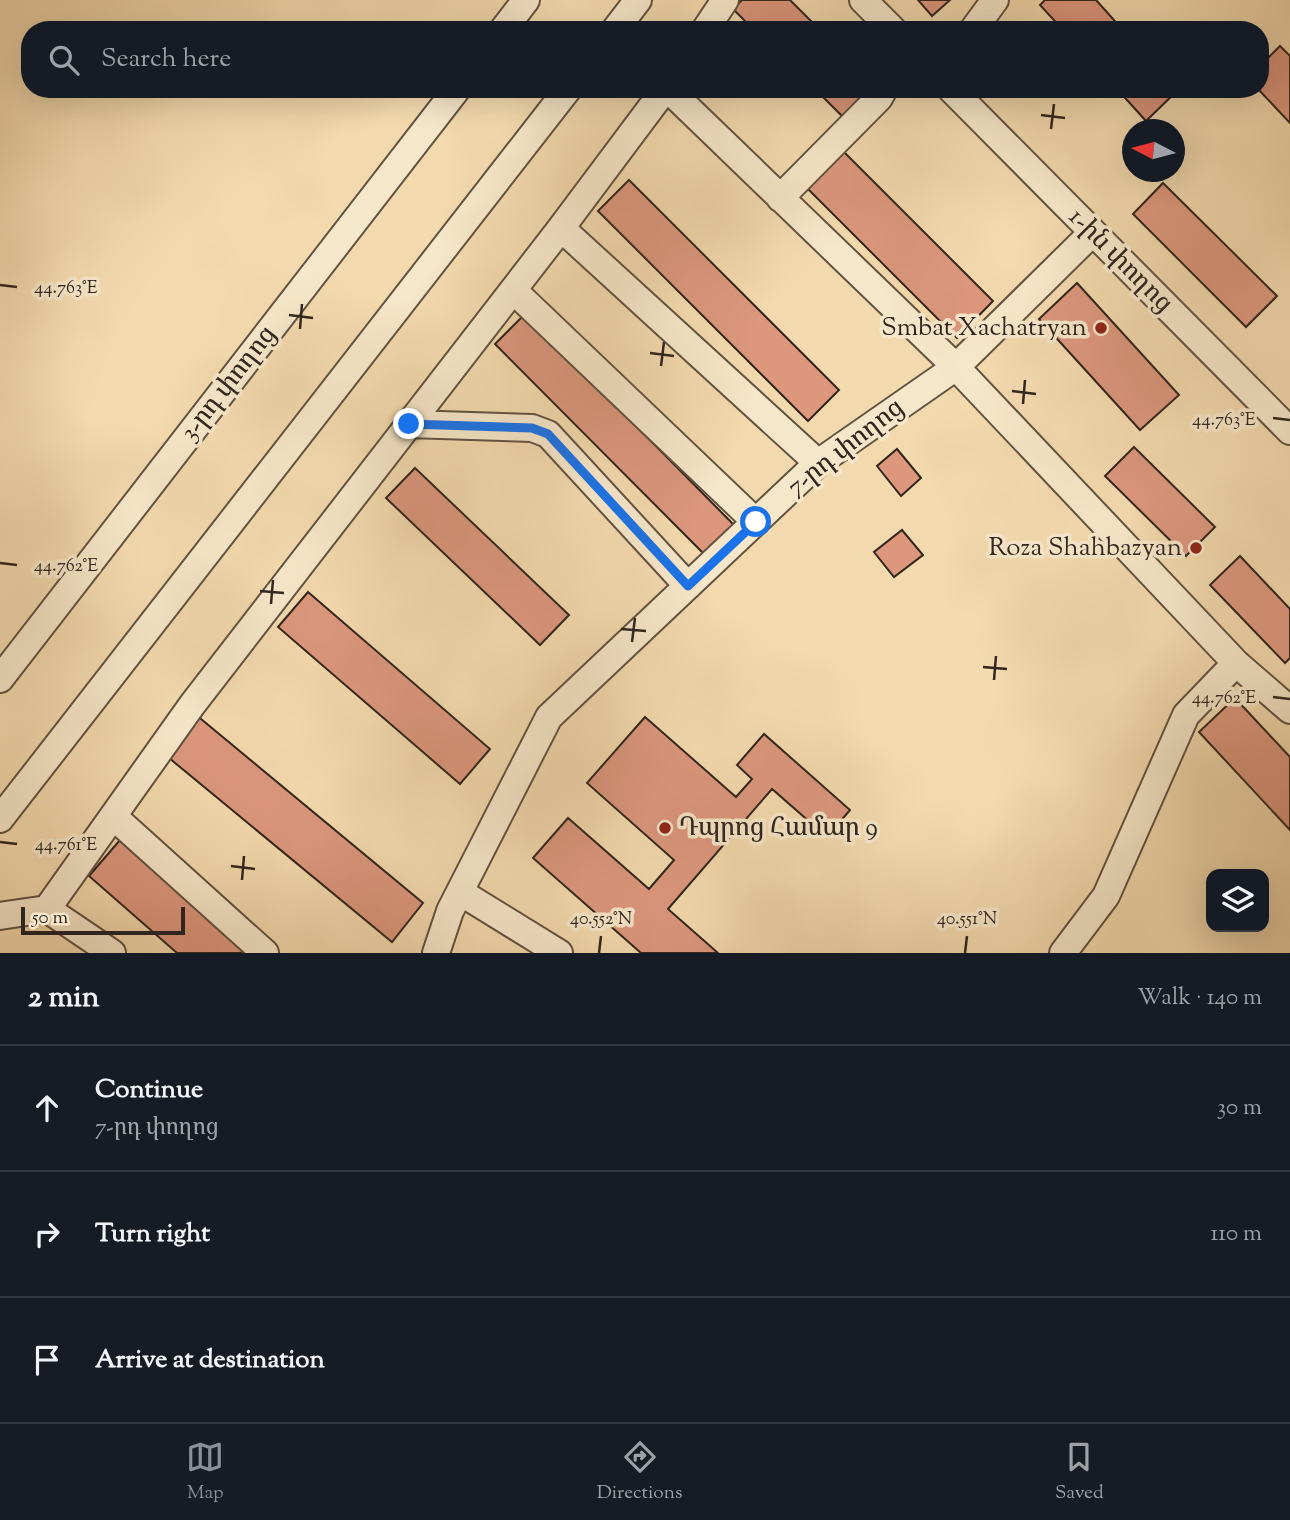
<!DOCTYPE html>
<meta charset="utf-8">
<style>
:root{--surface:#171b24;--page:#242831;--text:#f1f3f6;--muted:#9ea1a6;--line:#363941;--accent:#8c9099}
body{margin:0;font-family:"Sorts Mill Goudy","Noto Serif Armenian",serif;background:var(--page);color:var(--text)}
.controls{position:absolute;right:21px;bottom:21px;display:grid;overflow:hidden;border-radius:14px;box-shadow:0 7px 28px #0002}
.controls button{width:63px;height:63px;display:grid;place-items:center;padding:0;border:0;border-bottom:2px solid var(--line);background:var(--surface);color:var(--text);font:35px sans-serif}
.compass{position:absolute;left:1122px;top:119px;width:63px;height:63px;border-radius:50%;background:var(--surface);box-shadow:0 7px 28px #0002;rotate:276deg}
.scale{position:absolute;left:21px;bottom:18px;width:164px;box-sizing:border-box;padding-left:7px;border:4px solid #31251e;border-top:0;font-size:19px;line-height:24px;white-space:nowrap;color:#31251e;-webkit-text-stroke:5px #f7e7ca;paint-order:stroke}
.stop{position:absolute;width:21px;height:21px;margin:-16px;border:5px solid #1a73e8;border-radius:50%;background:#fff}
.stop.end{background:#1a73e8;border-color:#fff;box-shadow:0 2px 7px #0008}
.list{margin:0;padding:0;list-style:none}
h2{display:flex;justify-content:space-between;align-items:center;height:91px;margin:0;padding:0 28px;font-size:30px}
h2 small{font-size:23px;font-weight:400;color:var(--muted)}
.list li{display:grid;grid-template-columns:46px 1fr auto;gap:21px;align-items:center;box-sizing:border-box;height:126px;padding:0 28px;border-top:2px solid var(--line)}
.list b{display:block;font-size:26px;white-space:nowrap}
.list p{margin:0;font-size:23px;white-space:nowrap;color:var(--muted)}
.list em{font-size:23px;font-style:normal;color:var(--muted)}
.icon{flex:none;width:38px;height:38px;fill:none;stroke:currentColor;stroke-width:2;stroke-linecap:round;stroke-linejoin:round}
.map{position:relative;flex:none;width:1290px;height:953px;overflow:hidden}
.search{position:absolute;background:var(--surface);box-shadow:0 7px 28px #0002;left:21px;right:21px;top:21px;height:77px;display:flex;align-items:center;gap:18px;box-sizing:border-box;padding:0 24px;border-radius:28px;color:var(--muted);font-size:26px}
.sheet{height:469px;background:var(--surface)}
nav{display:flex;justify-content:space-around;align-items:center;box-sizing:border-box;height:98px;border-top:2px solid var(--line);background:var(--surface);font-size:19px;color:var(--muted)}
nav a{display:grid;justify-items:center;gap:4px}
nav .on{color:var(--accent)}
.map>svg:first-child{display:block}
.building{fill:#dc977d;stroke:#31251e;stroke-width:2}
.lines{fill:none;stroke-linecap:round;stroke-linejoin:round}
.minor-casing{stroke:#625242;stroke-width:30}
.minor{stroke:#f7e7ca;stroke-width:26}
.route{stroke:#1a73e8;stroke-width:9}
.ticks{fill:none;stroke:#31251e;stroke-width:2.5}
.poi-dot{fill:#8f2418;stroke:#f7e7ca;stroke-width:2.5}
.labels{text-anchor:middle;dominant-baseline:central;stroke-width:7;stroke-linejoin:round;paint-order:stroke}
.street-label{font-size:26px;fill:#31251e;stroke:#f7e7ca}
.poi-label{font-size:26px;fill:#31251e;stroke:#f7e7ca;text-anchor:end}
.ticks-label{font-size:18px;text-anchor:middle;fill:#31251e;stroke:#f7e7ca;stroke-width:7;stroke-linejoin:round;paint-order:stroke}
</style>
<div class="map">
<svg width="1290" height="953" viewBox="0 0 1290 953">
<rect width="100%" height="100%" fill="#f3daae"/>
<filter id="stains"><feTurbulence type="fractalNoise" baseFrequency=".00286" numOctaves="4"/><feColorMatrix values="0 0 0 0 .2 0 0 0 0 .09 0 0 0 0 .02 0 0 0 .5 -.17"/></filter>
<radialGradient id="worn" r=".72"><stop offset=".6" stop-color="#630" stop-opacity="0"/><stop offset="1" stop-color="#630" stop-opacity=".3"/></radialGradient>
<path class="building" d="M 742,0 L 790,0 L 820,30 L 754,30 L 733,9 Z
M 918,0 L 950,0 L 932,16 Z
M 1045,0 L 1096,0 L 1123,30 L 1063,30 L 1040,5 Z
M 1280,46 L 1290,56 L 1290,123 L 1258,89 L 1260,89 L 1260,66 Z
M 815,89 L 876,89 L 846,120 Z
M 1117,89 L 1177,89 L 1178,90 L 1146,121 Z
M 844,152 L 993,301 L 957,338 L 808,189 Z
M 629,180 L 839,390 L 808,421 L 598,211 Z
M 1163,183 L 1277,296 L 1246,327 L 1133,214 Z
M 1077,283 L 1179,395 L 1140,430 L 1039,319 Z
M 525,314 L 735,526 L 705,555 L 495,344 Z
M 1134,447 L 1215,527 L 1186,556 L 1105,476 Z
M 897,449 L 921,478 L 901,496 L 877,466 Z
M 415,468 L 569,615 L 540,645 L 386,498 Z
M 902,530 L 923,555 L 894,577 L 874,552 Z
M 1240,556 L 1290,609 L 1290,658 L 1285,663 L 1210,585 Z
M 308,592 L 490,749 L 460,784 L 278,627 Z
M 1235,698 L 1290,757 L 1290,830 L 1199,732 Z
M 195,714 L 423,903 L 392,942 L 163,753 Z
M 645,717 L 736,797 L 752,779 L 737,765 L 764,734 L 850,810 L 827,837 L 772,789 L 668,909 L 718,953 L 641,953 L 533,858 L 568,818 L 649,889 L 674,860 L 587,783 Z
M 120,840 L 250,953 L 177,953 L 89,876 Z"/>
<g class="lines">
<defs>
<path id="minor" d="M 863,0 L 893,30
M 503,30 L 526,0
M 615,30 L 638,0
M 705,30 L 725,0
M 973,30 L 995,0
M 668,89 L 956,367 L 1236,663 L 1290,710
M 951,89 L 1290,431
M 780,198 L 879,98 L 884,89
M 561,228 L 818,463
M 513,290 L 756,522
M 409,424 L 532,428 L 548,434 L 688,586
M 0,679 L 457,89
M 113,816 L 265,953
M 0,819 L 568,89
M 460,892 L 559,953
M 47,909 L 192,705 L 561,228 L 665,89
M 0,916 L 47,909 L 112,953
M 436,953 L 450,911 L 549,717 L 818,463 L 956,367 L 1092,233
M 1063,953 L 1106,896 L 1186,715 L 1236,663"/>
</defs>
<use href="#minor" class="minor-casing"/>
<use href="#minor" class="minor"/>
</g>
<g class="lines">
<path class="route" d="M 409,424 L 532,428 L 548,434 L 688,586 L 756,522"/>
</g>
<path class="ticks" d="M 1041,115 L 1065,118M 1051,129 L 1054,104M 0,285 L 17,287M 289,315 L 313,318M 300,329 L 302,304M 650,353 L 674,356M 661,366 L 664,342M 1012,391 L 1036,394M 1023,404 L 1025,380M 1273,418 L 1290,420M 0,563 L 17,565M 260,591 L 284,593M 271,604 L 273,580M 621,629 L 646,631M 632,642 L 635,618M 983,667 L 1007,669M 994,680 L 996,656M 1273,697 L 1290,699M 0,842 L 17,844M 231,866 L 255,869M 242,880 L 244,856M 599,953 L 601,936M 965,953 L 967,936"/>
<g class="poi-dot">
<circle cx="1101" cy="328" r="7"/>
<circle cx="1196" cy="548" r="7"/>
<circle cx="665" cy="828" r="7"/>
</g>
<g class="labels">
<g class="street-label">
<text transform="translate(1120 261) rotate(45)">1-ին փողոց</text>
<text transform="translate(229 384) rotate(-52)">3-րդ փողոց</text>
<text transform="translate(846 448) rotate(-38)">7-րդ փողոց</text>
</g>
<g class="poi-label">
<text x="1087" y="328">Smbat Xachatryan</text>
<text x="1182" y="548">Roza Shahbazyan</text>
<text x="679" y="828" text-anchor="start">Դպրոց Համար 9</text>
</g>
</g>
<g class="ticks-label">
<text x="66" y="293">44.763°E</text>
<text x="1224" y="425">44.763°E</text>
<text x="66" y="571">44.762°E</text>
<text x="1224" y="703">44.762°E</text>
<text x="66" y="850">44.761°E</text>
<text x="601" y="924">40.552°N</text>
<text x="967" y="924">40.551°N</text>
</g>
<rect width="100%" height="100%" filter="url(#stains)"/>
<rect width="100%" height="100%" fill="url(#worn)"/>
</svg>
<div class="controls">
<button><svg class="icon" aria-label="layers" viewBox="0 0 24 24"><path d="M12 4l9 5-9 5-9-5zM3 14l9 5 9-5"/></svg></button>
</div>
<svg class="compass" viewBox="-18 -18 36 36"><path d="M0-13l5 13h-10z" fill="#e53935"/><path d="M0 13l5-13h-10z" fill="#9ea1a6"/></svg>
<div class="scale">50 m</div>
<div class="stop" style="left:756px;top:522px"></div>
<div class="stop end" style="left:409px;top:424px"></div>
<div class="search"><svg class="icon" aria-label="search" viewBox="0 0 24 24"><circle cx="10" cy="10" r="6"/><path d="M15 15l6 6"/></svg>Search here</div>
</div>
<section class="sheet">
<h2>2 min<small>Walk · 140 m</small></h2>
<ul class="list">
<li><svg class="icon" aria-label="ahead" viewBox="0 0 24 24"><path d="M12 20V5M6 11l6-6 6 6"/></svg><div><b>Continue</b><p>7-րդ փողոց</p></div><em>30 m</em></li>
<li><svg class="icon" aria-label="right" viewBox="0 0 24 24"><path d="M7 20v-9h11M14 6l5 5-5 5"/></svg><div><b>Turn right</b></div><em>110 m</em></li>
<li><svg class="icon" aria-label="arrive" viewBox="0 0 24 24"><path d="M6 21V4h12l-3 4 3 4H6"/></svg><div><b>Arrive at destination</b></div></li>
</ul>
</section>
<nav>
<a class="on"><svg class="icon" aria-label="map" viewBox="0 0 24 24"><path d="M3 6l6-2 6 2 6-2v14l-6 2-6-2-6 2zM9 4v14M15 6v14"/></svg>Map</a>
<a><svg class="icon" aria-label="directions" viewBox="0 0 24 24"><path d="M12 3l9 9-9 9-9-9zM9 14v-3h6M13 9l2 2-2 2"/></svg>Directions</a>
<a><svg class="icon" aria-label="saved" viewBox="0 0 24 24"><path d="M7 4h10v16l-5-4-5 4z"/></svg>Saved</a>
</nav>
